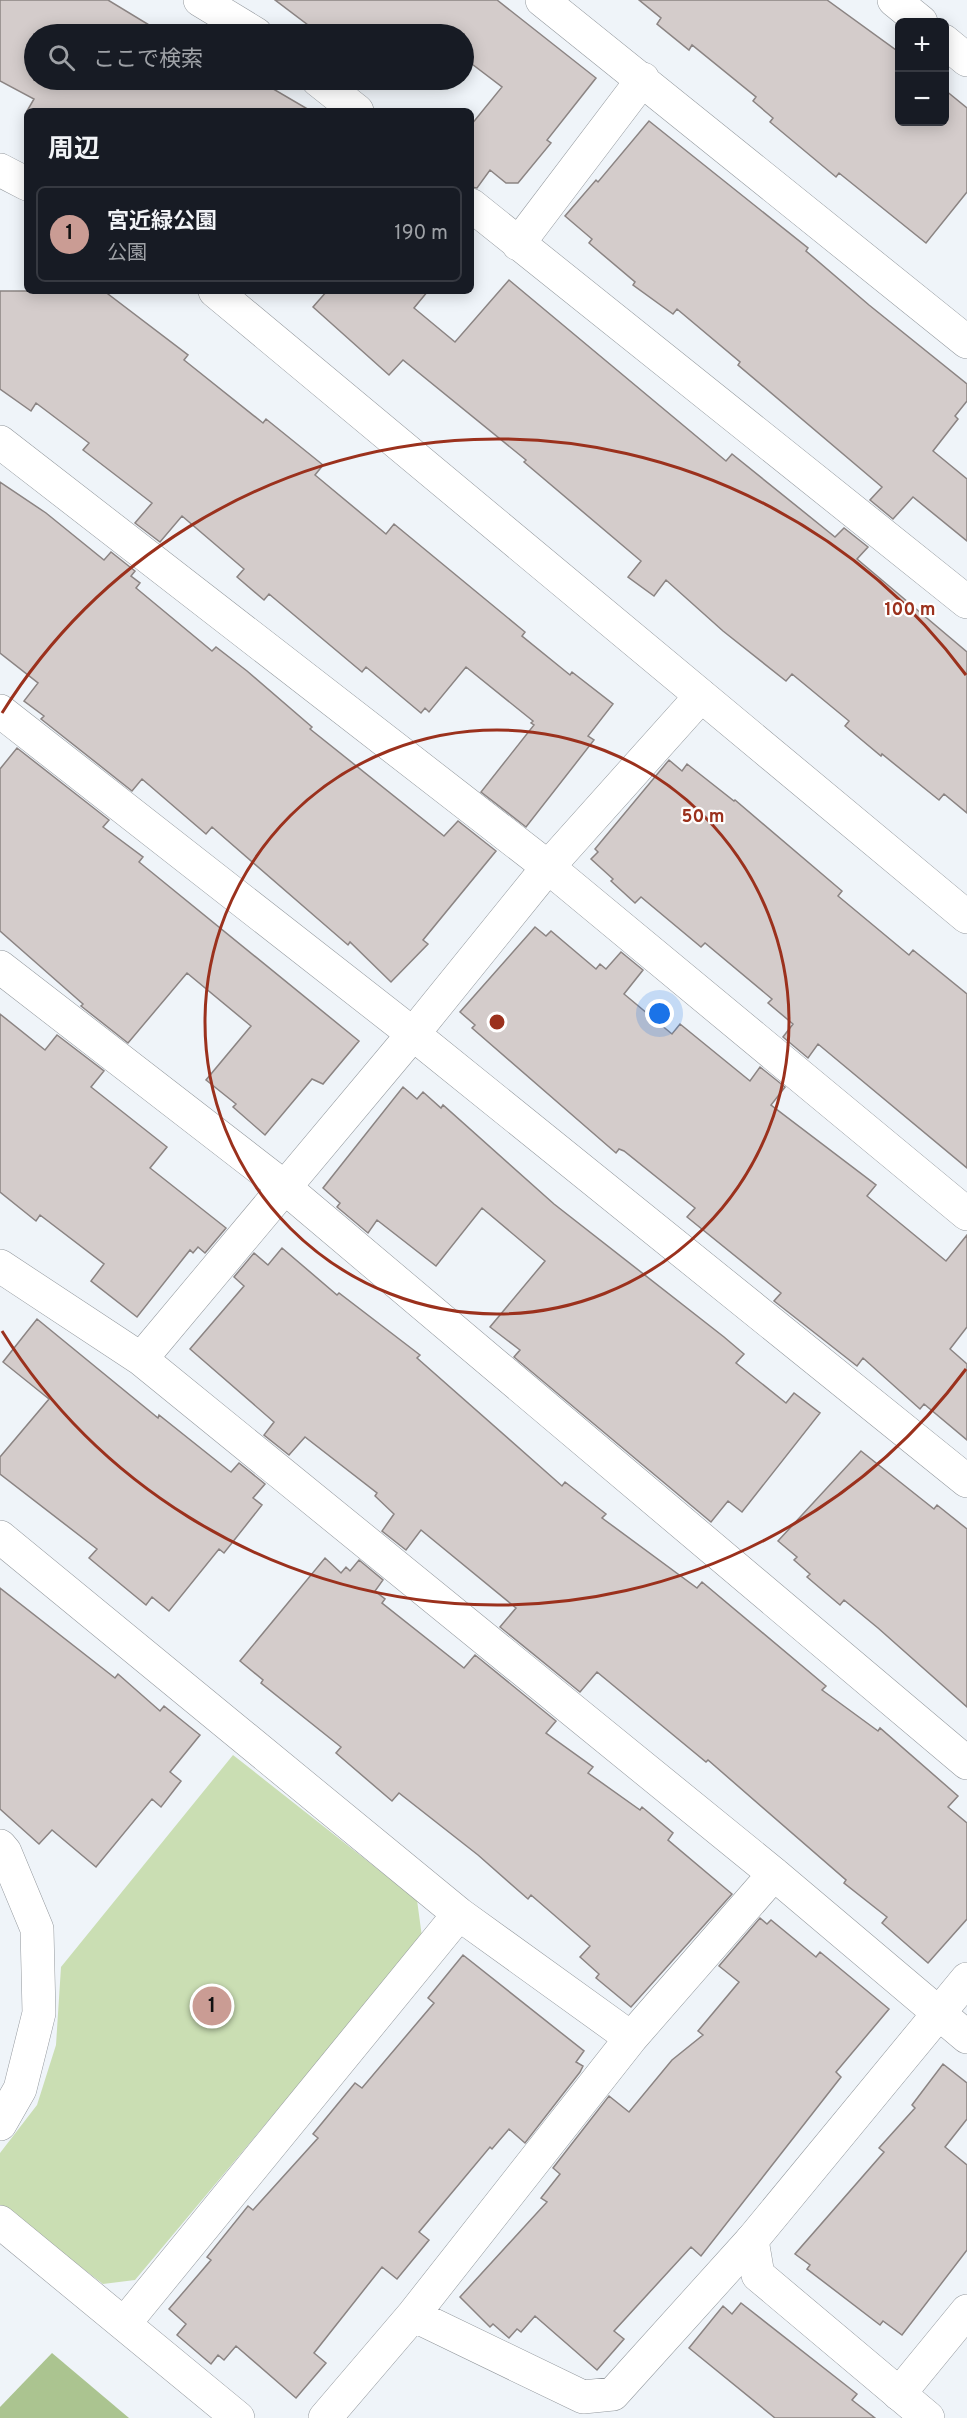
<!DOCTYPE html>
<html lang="ja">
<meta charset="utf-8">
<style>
:root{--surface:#171b24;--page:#20242c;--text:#f1f3f6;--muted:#9ea1a6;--line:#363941;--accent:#ca9c94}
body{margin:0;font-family:Overpass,"Noto Sans JP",sans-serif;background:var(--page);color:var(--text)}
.controls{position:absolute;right:18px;top:18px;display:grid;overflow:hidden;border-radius:9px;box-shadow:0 3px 15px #0003}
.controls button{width:54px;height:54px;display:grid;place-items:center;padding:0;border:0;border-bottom:2px solid var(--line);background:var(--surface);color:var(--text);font:30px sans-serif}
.you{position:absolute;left:660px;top:1014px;width:21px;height:21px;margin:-15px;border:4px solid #fff;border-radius:50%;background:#1a73e8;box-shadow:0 0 0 9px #1a73e833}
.badge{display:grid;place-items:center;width:39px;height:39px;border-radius:50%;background:var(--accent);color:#111;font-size:20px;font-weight:700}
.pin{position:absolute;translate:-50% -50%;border:3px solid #fff;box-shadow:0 2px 6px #0006}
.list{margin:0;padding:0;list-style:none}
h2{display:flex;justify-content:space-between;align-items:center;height:78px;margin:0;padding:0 24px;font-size:26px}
h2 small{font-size:20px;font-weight:400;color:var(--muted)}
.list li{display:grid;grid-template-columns:39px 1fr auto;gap:18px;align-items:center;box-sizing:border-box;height:96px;margin:0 12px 12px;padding:0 12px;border:2px solid var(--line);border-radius:9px}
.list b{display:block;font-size:22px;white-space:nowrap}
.list p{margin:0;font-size:20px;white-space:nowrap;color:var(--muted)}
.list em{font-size:20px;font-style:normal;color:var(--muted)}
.icon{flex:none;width:33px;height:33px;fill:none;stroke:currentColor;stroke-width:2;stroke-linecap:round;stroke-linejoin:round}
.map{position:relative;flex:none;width:967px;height:2418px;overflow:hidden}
.search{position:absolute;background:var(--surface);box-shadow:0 3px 15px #0003;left:24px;top:24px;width:450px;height:66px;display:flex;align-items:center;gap:15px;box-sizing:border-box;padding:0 21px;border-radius:33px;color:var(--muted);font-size:22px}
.panel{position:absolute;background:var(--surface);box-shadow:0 3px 15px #0003;left:24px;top:108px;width:450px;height:186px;border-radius:9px}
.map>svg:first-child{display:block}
.green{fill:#cadeb3}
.forest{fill:#abc490}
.building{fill:#d4cccb;stroke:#8b8483;stroke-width:1.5}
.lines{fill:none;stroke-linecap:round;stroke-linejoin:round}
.minor-casing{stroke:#94999e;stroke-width:34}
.tertiary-casing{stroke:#94999e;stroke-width:34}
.minor{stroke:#fff;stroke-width:33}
.tertiary{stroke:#fff;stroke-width:33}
.ring{fill:none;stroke:#9b311d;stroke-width:3}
.centre{fill:#9b311d;stroke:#fff;stroke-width:3}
.ring-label{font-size:18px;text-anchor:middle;font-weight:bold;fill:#9b311d;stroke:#fff;stroke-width:4.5;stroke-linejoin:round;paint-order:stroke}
</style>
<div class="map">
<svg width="967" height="2418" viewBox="0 0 967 2418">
<rect width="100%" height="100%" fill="#eff4f9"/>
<path class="green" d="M 233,1755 L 417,1900 L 422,1937 L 135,2280 L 103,2284 L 0,2205 L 0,2153 L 37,2105 L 56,2045 L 61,1967 Z"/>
<path class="forest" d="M 52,2353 L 129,2418 L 0,2418 L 0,2407 Z"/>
<path class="building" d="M 0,0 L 108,0 L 164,34 L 34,34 L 34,80 L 258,80 L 311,111 L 27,111 L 34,99 L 0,81 Z
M 275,0 L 497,0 L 596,78 L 547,140 L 551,143 L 518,183 L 506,183 L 490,170 L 477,188 L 471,187 L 471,125 L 502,87 L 464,58 L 464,34 L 320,34 Z
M 639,0 L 827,0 L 900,53 L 900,122 L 945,122 L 945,90 L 967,108 L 967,192 L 926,243 L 839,173 L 836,177 L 770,122 L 773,118 L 753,101 L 756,97 L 692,45 L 689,50 L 657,24 L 661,18 Z
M 649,121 L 808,248 L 806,251 L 869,305 L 967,384 L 967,401 L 955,416 L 958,419 L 933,451 L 967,479 L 967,541 L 913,497 L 893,519 L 870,500 L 882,487 L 738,365 L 740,362 L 677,309 L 673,314 L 633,285 L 635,282 L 589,243 L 592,239 L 565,216 L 596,180 L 598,182 Z
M 509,280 L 726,461 L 732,454 L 835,537 L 844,528 L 868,547 L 857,559 L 967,652 L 967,813 L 944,794 L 939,800 L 882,754 L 881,756 L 845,726 L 849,721 L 792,674 L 786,681 L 723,631 L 666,580 L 654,596 L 628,577 L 641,561 L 524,462 L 526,460 L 403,360 L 389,375 L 313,307 L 327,291 L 428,291 L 414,308 L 455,342 Z
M 0,291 L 104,291 L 188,355 L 184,360 L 263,423 L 266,419 L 323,465 L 315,475 L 386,534 L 394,524 L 525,632 L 522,636 L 570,675 L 572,672 L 613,704 L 588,736 L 594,740 L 526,827 L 481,792 L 534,725 L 531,723 L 533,721 L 466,667 L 429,712 L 425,708 L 421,713 L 366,667 L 362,672 L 269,594 L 264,600 L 237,577 L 244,569 L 182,516 L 160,542 L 135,523 L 152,503 L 83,450 L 89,443 L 36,403 L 31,411 L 0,389 Z
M 0,482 L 46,513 L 104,560 L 111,552 L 135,571 L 131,576 L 140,583 L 136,588 L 212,651 L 216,647 L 247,671 L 312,727 L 310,729 L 444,836 L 458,821 L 496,851 L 423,940 L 428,944 L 391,982 L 350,942 L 348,945 L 212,827 L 206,834 L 142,779 L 132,791 L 41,719 L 44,716 L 24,701 L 38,683 L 0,653 Z
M 17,748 L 109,820 L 103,827 L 143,857 L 139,862 L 359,1041 L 323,1084 L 312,1079 L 265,1135 L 233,1107 L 236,1104 L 206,1080 L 251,1026 L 187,973 L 128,1043 L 81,1006 L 83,1004 L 0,931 L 0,769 Z
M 669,760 L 682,771 L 687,764 L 734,801 L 735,800 L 842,891 L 838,896 L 909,955 L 913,950 L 967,994 L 967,1168 L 818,1044 L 808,1058 L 783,1037 L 793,1024 L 768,1003 L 772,999 L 705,943 L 701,947 L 641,897 L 635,903 L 611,881 L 613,879 L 591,859 L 598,852 L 595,849 Z
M 535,927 L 546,936 L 551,931 L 596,969 L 600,964 L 606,969 L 621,952 L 643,970 L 624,994 L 672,1034 L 680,1024 L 750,1081 L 760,1067 L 785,1087 L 771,1105 L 876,1185 L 867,1196 L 946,1261 L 967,1235 L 967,1327 L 950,1349 L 967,1364 L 967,1440 L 924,1404 L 920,1409 L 863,1358 L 857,1366 L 774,1301 L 781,1293 L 687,1217 L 695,1208 L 624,1151 L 619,1149 L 616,1153 L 472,1028 L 475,1025 L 460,1012 Z
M 0,1014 L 45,1050 L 57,1035 L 104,1071 L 91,1087 L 167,1147 L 150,1168 L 226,1228 L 205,1253 L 198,1247 L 193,1253 L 190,1250 L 137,1317 L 91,1281 L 104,1264 L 40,1215 L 36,1221 L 0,1192 Z
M 403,1087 L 417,1099 L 423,1092 L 441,1108 L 443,1105 L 554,1204 L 724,1337 L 744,1354 L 736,1363 L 786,1403 L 794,1393 L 820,1413 L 742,1512 L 728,1501 L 711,1522 L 514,1357 L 520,1350 L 490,1327 L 545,1261 L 482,1208 L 436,1266 L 377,1220 L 368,1233 L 337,1207 L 340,1203 L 323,1188 Z
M 282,1248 L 337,1295 L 339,1293 L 420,1355 L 417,1358 L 562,1486 L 565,1482 L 606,1514 L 602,1518 L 697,1588 L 702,1582 L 826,1686 L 822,1690 L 878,1731 L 880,1728 L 958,1796 L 948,1807 L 967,1823 L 967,1919 L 928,1963 L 882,1923 L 887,1917 L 844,1883 L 846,1880 L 708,1760 L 706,1762 L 597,1672 L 580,1692 L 500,1627 L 516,1608 L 421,1530 L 406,1550 L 382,1531 L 394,1514 L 375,1496 L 377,1493 L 305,1437 L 289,1455 L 264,1435 L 274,1422 L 190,1349 L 244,1286 L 234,1277 L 254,1253 L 268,1265 Z
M 37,1319 L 158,1418 L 159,1415 L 228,1470 L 231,1472 L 239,1463 L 265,1484 L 253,1498 L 262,1505 L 224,1553 L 219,1549 L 169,1611 L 152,1597 L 146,1605 L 89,1558 L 97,1549 L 0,1474 L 0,1457 L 49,1399 L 3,1362 Z
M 861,1451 L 934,1509 L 937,1505 L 967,1529 L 967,1707 L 878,1628 L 844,1600 L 840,1605 L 807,1577 L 810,1574 L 794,1560 L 797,1557 L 778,1541 Z
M 325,1558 L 341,1573 L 346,1567 L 350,1571 L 359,1560 L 383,1580 L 375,1591 L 385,1599 L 382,1603 L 464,1668 L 475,1655 L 556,1721 L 546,1733 L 593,1767 L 588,1773 L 640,1810 L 642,1807 L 673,1833 L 668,1840 L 732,1894 L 631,2007 L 596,1978 L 599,1974 L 580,1957 L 590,1946 L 531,1895 L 528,1899 L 478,1855 L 399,1793 L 392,1801 L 336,1753 L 341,1747 L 261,1683 L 263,1680 L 240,1661 Z
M 0,1588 L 115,1678 L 118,1674 L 160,1711 L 164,1706 L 200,1735 L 170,1772 L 181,1781 L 161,1807 L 152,1799 L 96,1867 L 52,1830 L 39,1844 L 0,1809 Z
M 760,1918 L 767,1924 L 771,1920 L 816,1957 L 820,1952 L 889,2009 L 836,2072 L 841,2077 L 701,2256 L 691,2247 L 614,2331 L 624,2339 L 597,2370 L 535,2316 L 521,2332 L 517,2329 L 509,2338 L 493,2324 L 490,2327 L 460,2297 L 547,2202 L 541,2198 L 560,2174 L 553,2168 L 609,2096 L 629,2112 L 672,2060 L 703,2035 L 698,2031 L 739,1982 L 719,1966 Z
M 463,1955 L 584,2051 L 576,2062 L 583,2066 L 580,2072 L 525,2143 L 509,2129 L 492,2149 L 490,2147 L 419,2232 L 429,2240 L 397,2279 L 382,2267 L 314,2353 L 326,2363 L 296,2398 L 236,2346 L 224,2360 L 218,2355 L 211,2364 L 177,2335 L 186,2324 L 169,2309 L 211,2260 L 207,2257 L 248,2206 L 253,2210 L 318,2138 L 313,2134 L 355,2083 L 362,2088 L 434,2003 L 428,1998 Z
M 943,2064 L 967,2083 L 967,2119 L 945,2147 L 967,2165 L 967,2250 L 902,2335 L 883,2321 L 880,2325 L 807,2269 L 810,2265 L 795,2254 L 884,2152 L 879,2148 L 915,2108 L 912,2105 Z
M 741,2303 L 857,2394 L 852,2400 L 875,2418 L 775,2418 L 689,2348 L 723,2306 L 732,2314 Z"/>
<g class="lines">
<defs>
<path id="minor" d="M 200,0 L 256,34
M 542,0 L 967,342
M 894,0 L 921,22
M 944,41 L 967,60
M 318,80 L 357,111
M 471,205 L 967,602
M 518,244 L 643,79
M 0,442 L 548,867 L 967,1214
M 0,711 L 413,1034 L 967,1481
M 0,967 L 283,1186 L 967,1763
M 0,1266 L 141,1359 L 774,1874 L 967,2037
M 141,1359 L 413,1034 L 548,867 L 701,696
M 0,1537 L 459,1914 L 631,2038
M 0,1846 L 5,1852 L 37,1929 L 39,2013 L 20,2089 L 0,2124
M 0,2222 L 238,2418
M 413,2315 L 631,2038 L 774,1874
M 124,2324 L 459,1914
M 899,2394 L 967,2311
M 325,2418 L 413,2315 L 583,2397 L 613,2394 L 752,2240"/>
<path id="tertiary" d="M 0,170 L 27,184
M 215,291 L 967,917
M 928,2418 L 758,2275 L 752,2240 L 967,1979"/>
</defs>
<use href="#minor" class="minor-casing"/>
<use href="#tertiary" class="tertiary-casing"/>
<use href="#minor" class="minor"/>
<use href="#tertiary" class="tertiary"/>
</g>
<g class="ring">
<circle cx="497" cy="1022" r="292"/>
<path d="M966 1369A584 584 0 0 1 2 1331M2 713A584 584 0 0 1 966 675"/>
</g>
<circle cx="497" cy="1022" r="9" class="centre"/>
<g class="ring-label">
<text x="910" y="615">100 m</text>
<text x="703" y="822">50 m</text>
</g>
</svg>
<div class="controls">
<button>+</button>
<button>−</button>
</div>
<div class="you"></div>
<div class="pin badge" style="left:212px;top:2006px">1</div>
<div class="search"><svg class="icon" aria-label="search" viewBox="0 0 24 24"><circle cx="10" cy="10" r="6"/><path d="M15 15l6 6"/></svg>ここで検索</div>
<section class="panel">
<h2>周辺<small></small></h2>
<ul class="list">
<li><span class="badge">1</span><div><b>宮近緑公園</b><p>公園</p></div><em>190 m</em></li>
</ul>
</section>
</div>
